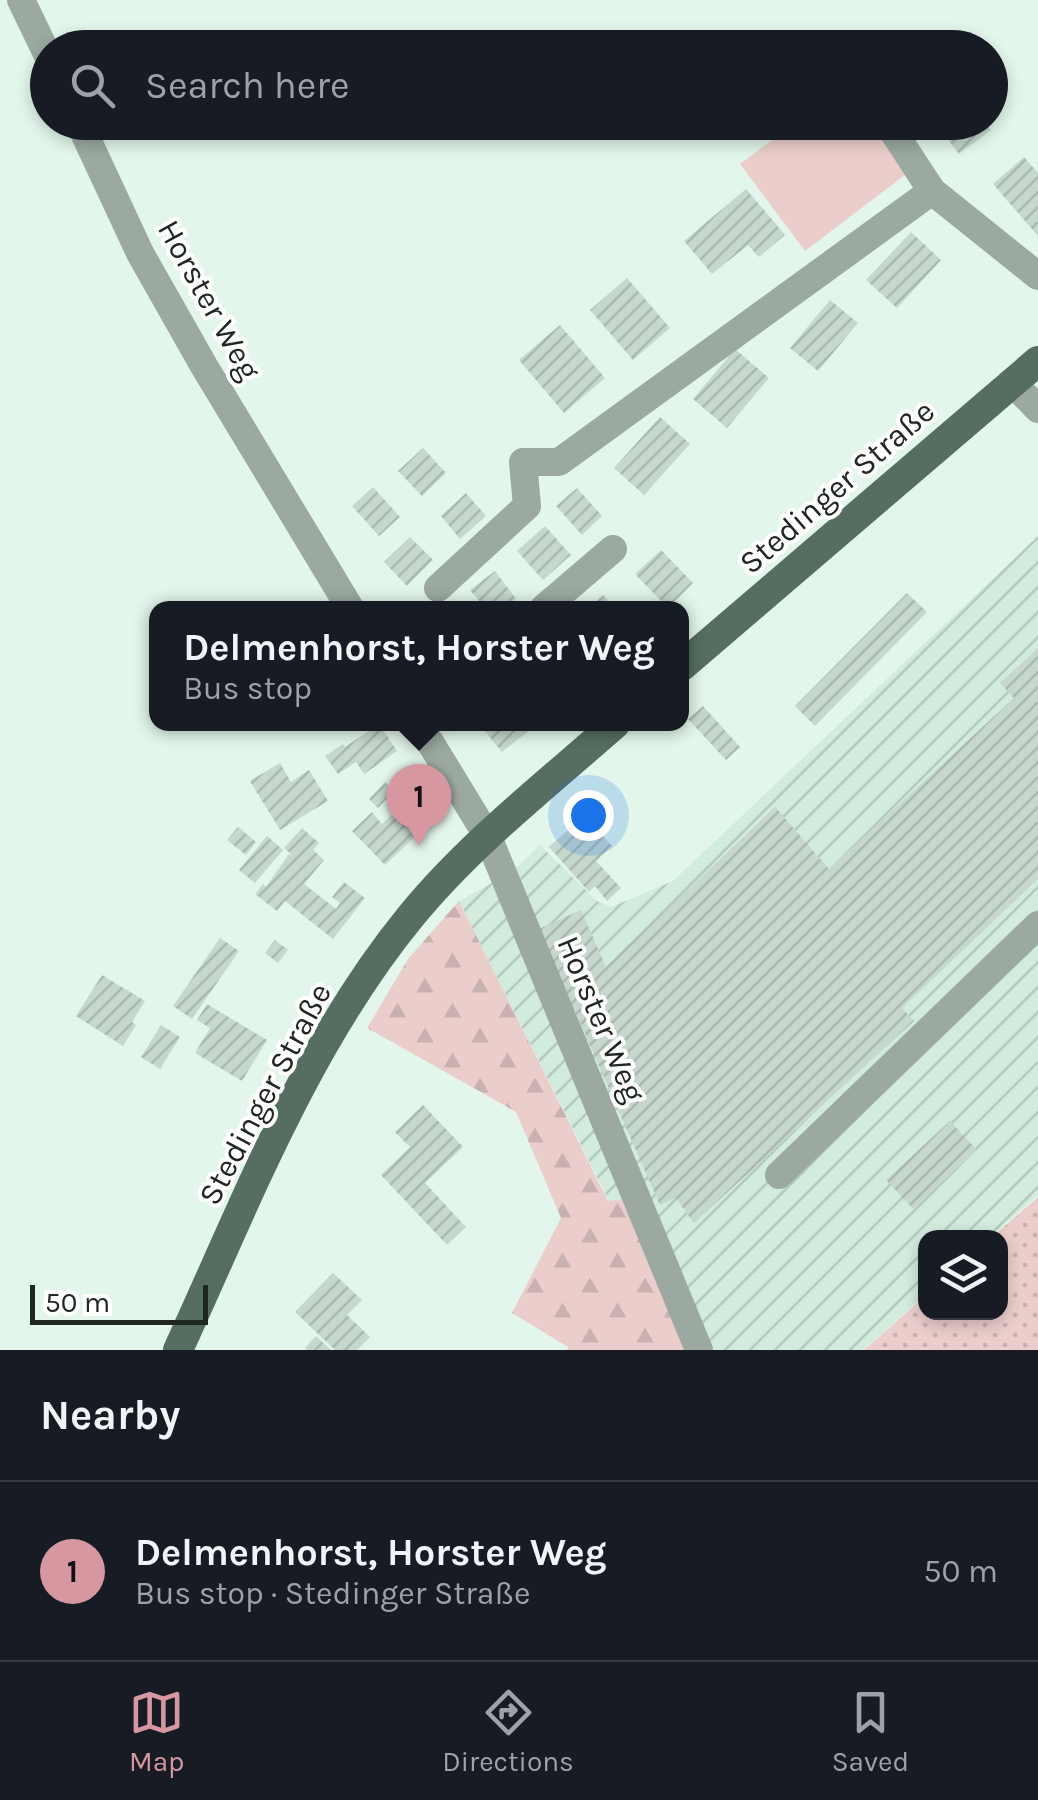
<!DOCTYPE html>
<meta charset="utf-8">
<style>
:root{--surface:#171b24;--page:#20242c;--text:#f1f3f6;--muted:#9ea1a6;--line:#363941;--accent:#d797a0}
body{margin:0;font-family:Karla,sans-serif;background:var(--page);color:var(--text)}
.controls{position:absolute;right:30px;bottom:30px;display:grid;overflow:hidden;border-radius:20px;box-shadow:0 5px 15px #0003}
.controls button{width:90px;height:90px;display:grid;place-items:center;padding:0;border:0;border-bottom:2px solid var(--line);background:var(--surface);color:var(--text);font:50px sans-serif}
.scale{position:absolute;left:30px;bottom:25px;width:178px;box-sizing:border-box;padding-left:10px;border:5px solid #202723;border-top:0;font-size:28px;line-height:35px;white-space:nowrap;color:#202723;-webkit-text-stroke:8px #fff;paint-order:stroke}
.you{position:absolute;left:588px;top:815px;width:35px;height:35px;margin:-25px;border:8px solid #fff;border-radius:50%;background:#1a73e8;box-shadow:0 0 0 15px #1a73e833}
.badge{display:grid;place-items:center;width:65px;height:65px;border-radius:50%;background:var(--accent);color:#111;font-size:32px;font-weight:700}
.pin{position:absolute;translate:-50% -82px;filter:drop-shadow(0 2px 5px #0008)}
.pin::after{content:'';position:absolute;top:52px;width:35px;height:30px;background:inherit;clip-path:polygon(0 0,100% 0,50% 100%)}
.popup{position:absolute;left:149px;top:601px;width:540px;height:130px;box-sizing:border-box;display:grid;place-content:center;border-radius:20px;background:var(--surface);filter:drop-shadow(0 2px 8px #0005);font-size:32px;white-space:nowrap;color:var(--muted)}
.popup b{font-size:38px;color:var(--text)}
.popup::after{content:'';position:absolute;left:50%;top:100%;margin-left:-20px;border:20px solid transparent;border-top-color:var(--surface)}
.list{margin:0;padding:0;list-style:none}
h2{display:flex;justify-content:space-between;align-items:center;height:130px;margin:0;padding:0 40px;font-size:42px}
h2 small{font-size:32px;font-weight:400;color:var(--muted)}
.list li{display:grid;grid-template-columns:65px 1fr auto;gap:30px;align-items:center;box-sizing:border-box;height:180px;padding:0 40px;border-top:2px solid var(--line)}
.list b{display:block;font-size:38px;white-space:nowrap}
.list p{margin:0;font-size:32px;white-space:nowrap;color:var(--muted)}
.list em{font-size:32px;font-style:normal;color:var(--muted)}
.icon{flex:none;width:55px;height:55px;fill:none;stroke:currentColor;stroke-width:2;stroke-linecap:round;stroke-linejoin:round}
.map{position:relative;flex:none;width:1038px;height:1350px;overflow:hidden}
.search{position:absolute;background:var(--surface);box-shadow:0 5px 15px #0003;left:30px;right:30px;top:30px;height:110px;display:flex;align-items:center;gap:25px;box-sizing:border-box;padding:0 35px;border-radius:55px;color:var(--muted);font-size:38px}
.sheet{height:310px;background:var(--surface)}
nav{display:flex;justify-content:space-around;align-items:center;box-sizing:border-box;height:140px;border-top:2px solid var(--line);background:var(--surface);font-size:28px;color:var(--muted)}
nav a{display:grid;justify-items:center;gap:5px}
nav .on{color:var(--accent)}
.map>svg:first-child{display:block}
.industrial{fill:url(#industrial-furrows)}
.grass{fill:url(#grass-dots)}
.forest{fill:url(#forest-firs)}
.green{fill:#ebcecc}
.building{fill:url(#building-hatch)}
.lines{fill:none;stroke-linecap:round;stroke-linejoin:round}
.minor{stroke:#9ba9a1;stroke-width:28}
.major{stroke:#556e61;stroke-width:30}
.labels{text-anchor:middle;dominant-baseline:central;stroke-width:8;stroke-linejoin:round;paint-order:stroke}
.street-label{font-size:32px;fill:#202723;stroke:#fff}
</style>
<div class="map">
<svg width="1038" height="1350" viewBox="0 0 1038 1350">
<defs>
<pattern id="industrial-furrows" width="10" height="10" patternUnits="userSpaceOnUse" patternTransform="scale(2.5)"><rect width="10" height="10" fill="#d1ebdc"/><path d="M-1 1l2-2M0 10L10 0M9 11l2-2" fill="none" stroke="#b3cabc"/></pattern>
<pattern id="grass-dots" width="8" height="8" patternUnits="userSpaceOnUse" patternTransform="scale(2.5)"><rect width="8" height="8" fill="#ebcecc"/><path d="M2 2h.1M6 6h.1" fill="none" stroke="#c9b1af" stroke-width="1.8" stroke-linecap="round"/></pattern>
<pattern id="forest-firs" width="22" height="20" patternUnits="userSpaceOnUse" patternTransform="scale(2.5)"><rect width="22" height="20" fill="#ebcecc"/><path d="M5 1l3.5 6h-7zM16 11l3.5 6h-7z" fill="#c9b1af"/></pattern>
<pattern id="building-hatch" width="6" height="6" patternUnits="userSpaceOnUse" patternTransform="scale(2.5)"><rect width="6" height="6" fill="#c6d8ce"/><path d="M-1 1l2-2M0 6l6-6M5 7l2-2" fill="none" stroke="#aab9b1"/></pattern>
</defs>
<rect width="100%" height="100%" fill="#e3f6eb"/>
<path class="industrial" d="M 1038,536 L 1038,1195 L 990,1237 L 926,1238 L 925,1295 L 863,1350 L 703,1350 L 632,1198 L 609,1201 L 459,901 L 512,872 L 540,845 L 597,901 L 611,907 L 673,881 Z"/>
<path class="grass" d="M 1038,1197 L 1038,1350 L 864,1350 L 925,1296 L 926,1312 L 1000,1312 L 1000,1238 L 992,1237 Z"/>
<path class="forest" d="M 459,901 L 608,1201 L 631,1198 L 689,1350 L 567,1350 L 568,1347 L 512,1313 L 561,1218 L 516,1112 L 367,1028 L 408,959 Z"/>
<path class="green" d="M 871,122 L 909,172 L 805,251 L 740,164 L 795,123 Z"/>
<path class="building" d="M 925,34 L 936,48 L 909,48 Z
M 935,122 L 985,122 L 991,130 L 959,154 Z
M 1024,157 L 1038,173 L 1038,236 L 993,184 Z
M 746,189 L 785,235 L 759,257 L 748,245 L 712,274 L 684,241 Z
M 911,232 L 941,260 L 897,308 L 866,280 Z
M 627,278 L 670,328 L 633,360 L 590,310 Z
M 830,300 L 858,323 L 818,371 L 790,348 Z
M 560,325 L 605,378 L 564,413 L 519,360 Z
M 735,349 L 769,378 L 727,428 L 693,399 Z
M 660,417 L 690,444 L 644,495 L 614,468 Z
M 423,448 L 446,473 L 422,496 L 398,471 Z
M 373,487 L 400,517 L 379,536 L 352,506 Z
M 577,488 L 602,516 L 582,535 L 556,506 Z
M 466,493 L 486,516 L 460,539 L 441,516 Z
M 545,526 L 571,555 L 543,580 L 517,551 Z
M 410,537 L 433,560 L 407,586 L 384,562 Z
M 661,550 L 693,583 L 668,608 L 635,574 Z
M 495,571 L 516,599 L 503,608 L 485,608 L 470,590 Z
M 907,593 L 927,612 L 815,726 L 795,706 Z
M 603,595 L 616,608 L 589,608 Z
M 1038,648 L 1038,879 L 902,1008 L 914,1021 L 694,1223 L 676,1198 L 660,1205 L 539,929 L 581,910 L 606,967 L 775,807 L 829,869 L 1014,698 L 1000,683 Z
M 703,706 L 740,747 L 726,760 L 688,719 Z
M 379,724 L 397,751 L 364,774 L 356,762 L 338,774 L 325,756 L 343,744 L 345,747 Z
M 479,724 L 537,724 L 502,752 Z
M 280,763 L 291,782 L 309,770 L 328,801 L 280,830 L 250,781 Z
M 385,782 L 394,791 L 378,808 L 369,799 Z
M 398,809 L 420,832 L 385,865 L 352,831 L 372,812 L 382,824 Z
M 585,815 L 612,846 L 596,861 L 621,888 L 607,901 L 595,886 L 589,892 L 549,847 Z
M 238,827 L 256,842 L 246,855 L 227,840 Z
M 302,828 L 319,843 L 313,850 L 324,860 L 304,884 L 336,909 L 340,903 L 332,897 L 344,882 L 365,898 L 333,939 L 285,901 L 277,911 L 255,894 L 263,884 L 266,887 L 289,854 L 293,856 L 284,848 Z
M 267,836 L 283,850 L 255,883 L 239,870 Z
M 220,938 L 239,951 L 192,1019 L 173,1006 Z
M 275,940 L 288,950 L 278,963 L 265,953 Z
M 102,975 L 145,1001 L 132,1022 L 136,1025 L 123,1046 L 76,1016 Z
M 207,1004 L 267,1040 L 242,1081 L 195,1053 L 210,1028 L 197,1020 Z
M 161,1025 L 180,1037 L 160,1069 L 141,1057 Z
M 423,1105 L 463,1147 L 425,1183 L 466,1227 L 447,1245 L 381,1175 L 410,1147 L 395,1132 Z
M 950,1121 L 977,1150 L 913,1209 L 886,1180 Z
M 333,1273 L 362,1300 L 347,1315 L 370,1337 L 357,1350 L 335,1350 L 295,1312 Z
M 316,1336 L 331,1350 L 308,1350 L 305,1348 Z"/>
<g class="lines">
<path class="minor" d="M 21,0 L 48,56
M 79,122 L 140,253 L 204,366 L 350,608
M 887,122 L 932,191 L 1038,276
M 1012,382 L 1038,409
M 438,588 L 527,506 L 523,462 L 559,462 L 932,191
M 544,608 L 613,549
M 419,724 L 488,837 L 699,1350
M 779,1175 L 1038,925"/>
<path class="major" d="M 682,666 L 1038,361
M 178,1350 C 246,1202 306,1044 411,916 C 470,844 546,785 615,724"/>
</g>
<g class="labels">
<g class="street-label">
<text transform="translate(209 300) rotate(61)">Horster Weg</text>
<text transform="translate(837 487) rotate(-41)">Stedinger Straße</text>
<text transform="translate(601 1019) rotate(67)">Horster Weg</text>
<text transform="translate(265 1094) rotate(-62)">Stedinger Straße</text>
</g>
</g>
</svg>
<div class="controls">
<button><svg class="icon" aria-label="layers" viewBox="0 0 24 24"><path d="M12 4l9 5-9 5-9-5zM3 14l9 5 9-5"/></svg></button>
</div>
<div class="scale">50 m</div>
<div class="you"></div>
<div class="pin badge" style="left:419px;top:846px">1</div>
<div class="popup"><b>Delmenhorst, Horster Weg</b>Bus stop</div>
<div class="search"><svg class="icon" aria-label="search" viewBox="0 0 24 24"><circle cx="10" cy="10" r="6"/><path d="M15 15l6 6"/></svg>Search here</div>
</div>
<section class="sheet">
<h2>Nearby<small></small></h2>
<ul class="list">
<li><span class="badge">1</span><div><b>Delmenhorst, Horster Weg</b><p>Bus stop · Stedinger Straße</p></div><em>50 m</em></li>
</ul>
</section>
<nav>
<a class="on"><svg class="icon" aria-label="map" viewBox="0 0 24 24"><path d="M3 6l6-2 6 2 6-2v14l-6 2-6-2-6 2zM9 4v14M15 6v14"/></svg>Map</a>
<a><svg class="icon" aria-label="directions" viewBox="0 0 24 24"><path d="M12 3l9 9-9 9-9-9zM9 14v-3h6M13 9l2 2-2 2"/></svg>Directions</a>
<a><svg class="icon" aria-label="saved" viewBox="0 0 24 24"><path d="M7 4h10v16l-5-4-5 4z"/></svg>Saved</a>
</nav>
